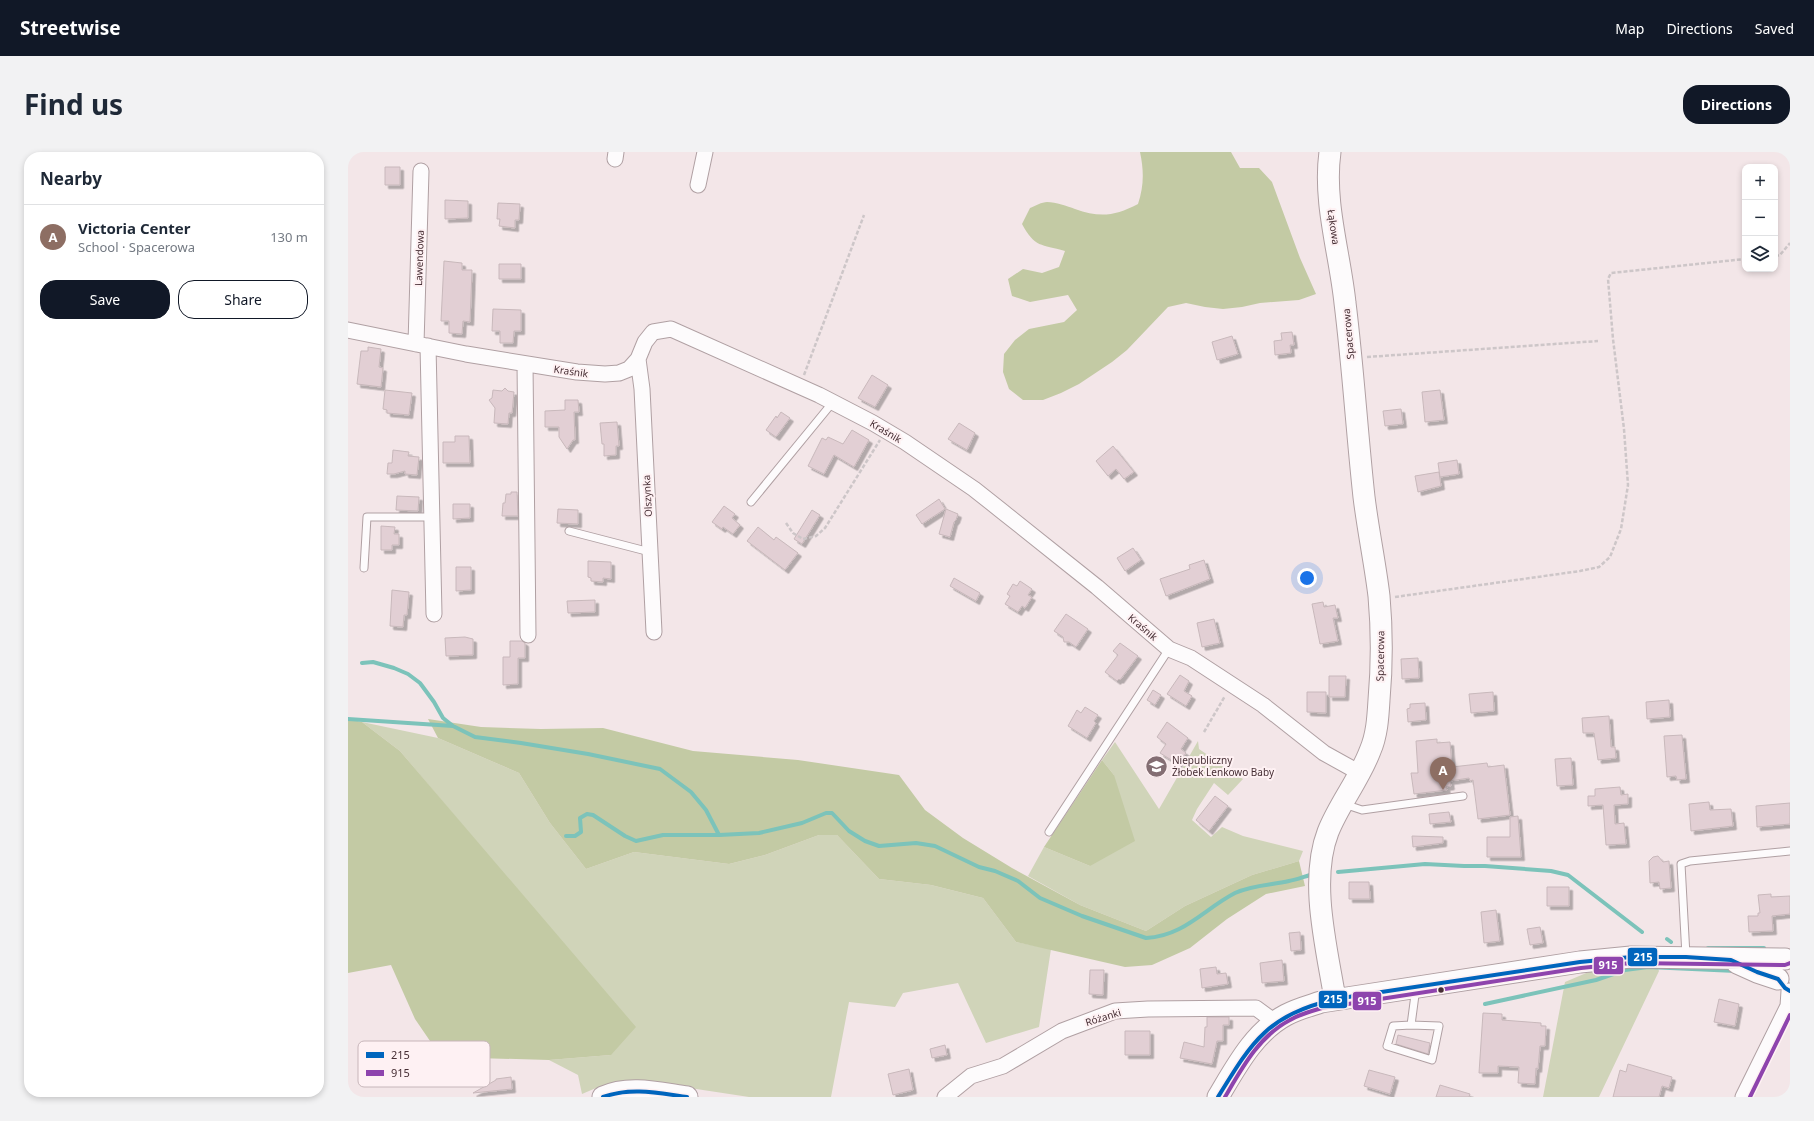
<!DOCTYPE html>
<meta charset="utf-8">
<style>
:root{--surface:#fff;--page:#f2f2f3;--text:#1f2937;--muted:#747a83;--line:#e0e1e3;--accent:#111827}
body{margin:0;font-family:"Noto Sans",sans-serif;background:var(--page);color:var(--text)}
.controls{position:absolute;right:12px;top:12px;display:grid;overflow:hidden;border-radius:8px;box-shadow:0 2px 6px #0003}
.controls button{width:36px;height:36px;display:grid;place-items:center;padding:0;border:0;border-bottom:1px solid var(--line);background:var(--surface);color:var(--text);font:20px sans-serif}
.you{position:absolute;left:959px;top:426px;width:14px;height:14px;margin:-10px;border:3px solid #fff;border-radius:50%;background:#1a73e8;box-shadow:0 0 0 6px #1a73e833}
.badge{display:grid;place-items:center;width:26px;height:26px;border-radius:50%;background:var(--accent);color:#fff;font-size:13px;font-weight:700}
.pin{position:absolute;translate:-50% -33px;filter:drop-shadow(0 1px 2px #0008)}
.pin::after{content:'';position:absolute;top:21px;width:14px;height:12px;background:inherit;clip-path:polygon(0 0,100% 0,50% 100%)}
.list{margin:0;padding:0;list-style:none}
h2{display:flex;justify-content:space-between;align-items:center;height:52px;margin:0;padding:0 16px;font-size:17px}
h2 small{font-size:13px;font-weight:400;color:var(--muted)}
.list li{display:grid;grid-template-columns:26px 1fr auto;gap:12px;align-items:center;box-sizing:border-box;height:64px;padding:0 16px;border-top:1px solid var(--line)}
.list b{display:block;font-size:15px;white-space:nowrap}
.list p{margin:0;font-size:13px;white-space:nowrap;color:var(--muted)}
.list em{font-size:13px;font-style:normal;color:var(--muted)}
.actions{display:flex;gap:8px;padding:12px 16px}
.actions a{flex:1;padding:9px 0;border:1px solid var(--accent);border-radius:16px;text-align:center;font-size:14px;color:var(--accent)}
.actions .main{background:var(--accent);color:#fff}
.icon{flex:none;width:22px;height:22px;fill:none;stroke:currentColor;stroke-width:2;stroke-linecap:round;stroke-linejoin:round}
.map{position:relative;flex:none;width:1442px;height:945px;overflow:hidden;border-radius:16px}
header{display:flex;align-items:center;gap:24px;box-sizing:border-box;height:56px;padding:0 20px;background:var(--accent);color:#fff}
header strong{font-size:19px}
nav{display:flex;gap:22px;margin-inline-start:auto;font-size:14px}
.intro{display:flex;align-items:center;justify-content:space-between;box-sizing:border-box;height:96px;padding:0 24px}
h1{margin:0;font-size:28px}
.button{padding:10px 18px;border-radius:16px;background:var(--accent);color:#fff;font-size:14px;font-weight:700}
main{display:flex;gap:24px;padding:0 24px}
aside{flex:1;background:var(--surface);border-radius:16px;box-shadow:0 2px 6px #0003}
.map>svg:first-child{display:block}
.green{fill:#d0d4b9}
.forest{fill:#c3caa4}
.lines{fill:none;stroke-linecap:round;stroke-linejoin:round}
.stream{stroke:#7cc3ba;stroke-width:4}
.building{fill:#e2cfd4;stroke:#c8b8bb;filter:url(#shadow)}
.lane-casing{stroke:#b0a0a3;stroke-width:9}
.street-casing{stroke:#b0a0a3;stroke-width:17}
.secondary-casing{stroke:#b0a0a3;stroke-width:23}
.path{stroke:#cdc6c8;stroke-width:2.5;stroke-dasharray:4 2;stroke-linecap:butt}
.lane{stroke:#fdfbfc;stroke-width:7}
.street{stroke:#fdfbfc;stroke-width:15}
.secondary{stroke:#fdfbfc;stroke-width:21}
.bus-1-casing{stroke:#fef1f3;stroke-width:7}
.bus-2-casing{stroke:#fef1f3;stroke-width:7}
.bus-1{stroke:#0065bd;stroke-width:4}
.bus-2{stroke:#8e44ad;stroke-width:4}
.bus-dot{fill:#462e34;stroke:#fef1f3;stroke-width:1.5}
.labels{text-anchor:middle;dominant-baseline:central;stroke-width:4;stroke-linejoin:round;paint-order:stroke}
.street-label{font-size:10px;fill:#462e34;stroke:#fef1f3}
.poi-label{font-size:10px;fill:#462e34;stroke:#fef1f3;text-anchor:start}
.key{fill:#fef1f3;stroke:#c7b6ba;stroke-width:1}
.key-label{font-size:11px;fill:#462e34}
.line-badge{stroke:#fef1f3;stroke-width:1.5}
.badge-label{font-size:11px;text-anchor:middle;font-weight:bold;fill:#fff}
</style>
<header>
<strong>Streetwise</strong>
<nav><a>Map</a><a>Directions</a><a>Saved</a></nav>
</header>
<div class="intro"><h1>Find us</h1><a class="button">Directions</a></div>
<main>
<aside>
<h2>Nearby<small></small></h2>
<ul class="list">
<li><span class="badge" style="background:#8d6e63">A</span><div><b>Victoria Center</b><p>School · Spacerowa</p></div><em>130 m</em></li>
</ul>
<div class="actions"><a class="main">Save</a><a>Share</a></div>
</aside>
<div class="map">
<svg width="1442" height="945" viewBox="0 0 1442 945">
<defs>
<filter id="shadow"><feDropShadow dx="3.5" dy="3.5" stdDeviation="0" flood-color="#0004"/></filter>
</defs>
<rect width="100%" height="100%" fill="#f3e6e8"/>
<path class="green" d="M 14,570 L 90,586 L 171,621 L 202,671 L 238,717 L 286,700 L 381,712 L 417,703 L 471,683 L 489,683 L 531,727 L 583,733 L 635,746 L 668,790 L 703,797 L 691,875 L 638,891 L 610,831 L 555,841 L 547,855 L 501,850 L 483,945 L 401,945 L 309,931 L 282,929 L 248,936 L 234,942 L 230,923 L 201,908 L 263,903 L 172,741 L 52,599 Z
M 850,589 L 851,597 L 895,627 L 880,643 L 866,631 L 849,657 L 844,668 L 863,685 L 874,675 L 895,684 L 955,699 L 951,709 L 904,723 L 837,754 L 798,779 L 732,753 L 680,724 L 696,695 L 742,714 L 766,623 L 754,608 L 767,590 L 811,657 Z
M 1308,811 L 1311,819 L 1251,945 L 1195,945 L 1217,830 L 1243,819 Z"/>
<path class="forest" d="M 792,0 L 883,0 L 892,16 L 911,16 L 924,30 L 952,106 L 968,142 L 951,148 L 912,151 L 894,155 L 875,157 L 857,155 L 838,151 L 820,155 L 779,198 L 764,210 L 731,232 L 713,241 L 695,248 L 675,248 L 661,237 L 655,220 L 656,202 L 667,188 L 681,177 L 716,170 L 729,158 L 720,143 L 682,150 L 664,144 L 660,127 L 675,117 L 694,121 L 711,115 L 717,99 C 693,92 687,96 674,72 L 682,56 C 687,54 694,50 699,50 C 708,50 719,54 727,57 C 752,66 767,64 790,52 C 796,34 796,19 792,0 Z
M 0,567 L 14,570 L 52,599 L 288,875 L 263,903 L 201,908 L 93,905 L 67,867 L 43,813 L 0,821 Z
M 80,567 L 133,575 L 193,577 L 255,576 L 345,599 L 450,608 L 551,623 L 577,658 L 615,686 L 664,716 L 732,753 L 798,779 L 837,754 L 904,723 L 951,709 L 957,734 L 918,742 L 879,767 L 842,796 L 804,813 L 777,815 L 668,790 L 635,746 L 583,733 L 531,727 L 489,683 L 471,683 L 417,703 L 381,712 L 286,700 L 238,717 L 202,671 L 171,621 L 90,586 Z
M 754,608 L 766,623 L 787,689 L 742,714 L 696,695 Z"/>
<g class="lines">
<path class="stream" d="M 14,511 L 25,510 L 46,516 L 60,522 L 72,531 L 86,550 L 95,566 L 105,574 L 127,585 L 173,591 L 240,602 L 312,617 L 343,640 L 358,658 L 371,683
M 0,567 L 105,574
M 218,684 L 227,684 L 233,680 L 232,666 L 239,662 L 245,663 L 277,684 L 288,689 L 315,683 L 371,683 L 411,681 L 454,671 L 478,661 L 484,661 L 501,679 L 517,689 L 531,694 L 568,691 L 587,694 L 631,715 L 647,719 L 670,729 L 692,746 L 734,764 L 798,786 C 836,784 856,757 887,741 C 904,733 924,733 941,729 C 948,728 955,725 962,723
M 990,720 L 1077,712 L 1116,714 L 1137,714 L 1203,719 L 1220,723 L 1294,780
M 1319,787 L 1323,790
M 1360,796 L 1416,796
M 1137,852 L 1248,828 L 1277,818 L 1300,815 L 1388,819"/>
</g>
<path class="building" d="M 37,15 L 52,15 L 52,33 L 37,33 Z
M 97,48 L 120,49 L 120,66 L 97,67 Z
M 150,51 L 172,52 L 171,68 L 167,68 L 167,76 L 151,74 L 152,67 L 149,67 Z
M 96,109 L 114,111 L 114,118 L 124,118 L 122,170 L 115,169 L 114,182 L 101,181 L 101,169 L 93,169 Z
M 151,112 L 173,112 L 173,127 L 151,127 Z
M 145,157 L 173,158 L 173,179 L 166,179 L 165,191 L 152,191 L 152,179 L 144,179 Z
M 944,180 L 946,193 L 942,193 L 943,201 L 927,203 L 926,189 L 934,188 L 933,181 Z
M 884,184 L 890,202 L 869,208 L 864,190 Z
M 20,195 L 33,197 L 31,215 L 35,216 L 33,235 L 9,232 L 13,199 L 20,199 Z
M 524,223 L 540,233 L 527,255 L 510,246 Z
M 157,236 L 160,239 L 166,240 L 164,261 L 161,261 L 160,272 L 146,271 L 147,256 L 141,248 L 144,246 L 145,238 L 154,239 Z
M 37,238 L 64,241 L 61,263 L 39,261 L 39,258 L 35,257 Z
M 1092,238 L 1096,268 L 1077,270 L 1074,240 Z
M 217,248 L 230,248 L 231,260 L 226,260 L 227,288 L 225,288 L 219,297 L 211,285 L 211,275 L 197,275 L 197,259 L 217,258 Z
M 1053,257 L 1055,272 L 1037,274 L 1035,259 Z
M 433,260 L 442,266 L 428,285 L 418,278 L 428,264 L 429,266 Z
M 269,270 L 271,294 L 268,294 L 268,303 L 256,304 L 256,292 L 254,292 L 252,271 Z
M 611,271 L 627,281 L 619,298 L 600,287 Z
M 504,278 L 521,288 L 506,315 L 486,303 L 476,322 L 460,314 L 474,286 L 478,288 L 480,285 L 495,292 Z
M 107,284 L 121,284 L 122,311 L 95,311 L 95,290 L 107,290 Z
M 765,294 L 786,320 L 776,327 L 768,317 L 760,324 L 748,309 Z
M 45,298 L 61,300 L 60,304 L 71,305 L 69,323 L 57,322 L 57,319 L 46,322 L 39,322 L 40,311 L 44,311 Z
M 1109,308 L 1111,322 L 1092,325 L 1090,311 Z
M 1091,320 L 1093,334 L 1070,340 L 1067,324 Z
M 163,340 L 169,340 L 170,364 L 154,364 L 155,351 L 157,351 L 158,342 L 163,342 Z
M 49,344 L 71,345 L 70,359 L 48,358 Z
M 591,347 L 597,357 L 574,372 L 568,363 Z
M 105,352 L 122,352 L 122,366 L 105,367 Z
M 376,354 L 387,362 L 384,366 L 392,373 L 385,382 L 375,375 L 374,377 L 364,370 Z
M 210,357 L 230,358 L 230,372 L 209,371 Z
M 598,357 L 610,362 L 608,368 L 606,370 L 602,385 L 591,382 Z
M 464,358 L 472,363 L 454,392 L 446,387 Z
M 33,374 L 47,375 L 46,382 L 51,382 L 51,393 L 44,393 L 44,398 L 33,398 Z
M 410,375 L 426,388 L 428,385 L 450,401 L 437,418 L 399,389 Z
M 785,396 L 793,408 L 777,419 L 769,406 Z
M 856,408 L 862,427 L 818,444 L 812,427 L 842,417 L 841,413 Z
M 240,409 L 263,410 L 263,427 L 255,426 L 255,430 L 243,429 L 243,426 L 240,425 Z
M 108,415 L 123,415 L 123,438 L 108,439 Z
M 606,426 L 632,441 L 628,449 L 602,434 Z
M 672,429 L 684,437 L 680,443 L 684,445 L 677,456 L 674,454 L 670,460 L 657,452 L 662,444 L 659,442 L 665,432 L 669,434 Z
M 44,438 L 61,440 L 59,463 L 56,463 L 55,475 L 42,474 Z
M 247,448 L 247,460 L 220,461 L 219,449 Z
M 975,450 L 976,455 L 987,453 L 990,466 L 985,466 L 990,489 L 972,492 L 964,452 Z
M 718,462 L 740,477 L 728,495 L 721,490 L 716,490 L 715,485 L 706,479 Z
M 866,467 L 872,491 L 854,495 L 849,471 Z
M 117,485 L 125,487 L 125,503 L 98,504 L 97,486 Z
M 162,489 L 174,489 L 177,491 L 177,506 L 170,506 L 170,532 L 155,533 L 155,505 L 162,505 Z
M 772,491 L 790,504 L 772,528 L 771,527 L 769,529 L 757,520 L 770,503 L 765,499 Z
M 1070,506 L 1071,526 L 1054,527 L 1053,507 Z
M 832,523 L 841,529 L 836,539 L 844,544 L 838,554 L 819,542 Z
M 981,524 L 998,524 L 997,545 L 981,545 Z
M 805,538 L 813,543 L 807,553 L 799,548 Z
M 959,540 L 978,540 L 978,561 L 959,560 Z
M 1145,540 L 1146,559 L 1123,561 L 1121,542 Z
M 1321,548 L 1322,565 L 1299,567 L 1298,550 Z
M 1077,551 L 1078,568 L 1060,570 L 1059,557 L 1062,556 L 1062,552 Z
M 737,555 L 750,563 L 746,569 L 748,571 L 739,586 L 720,574 L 729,558 L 733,561 Z
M 1261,564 L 1263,595 L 1267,595 L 1268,606 L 1250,608 L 1246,581 L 1235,581 L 1234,566 Z
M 819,570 L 840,586 L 833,597 L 838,601 L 830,612 L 812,601 L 818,592 L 809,585 Z
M 1334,583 L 1338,627 L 1329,628 L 1328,624 L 1319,625 L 1316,584 Z
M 1089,587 L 1089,591 L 1102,590 L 1104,615 L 1139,611 L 1140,615 L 1156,613 L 1162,663 L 1130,667 L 1125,628 L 1122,629 L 1121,626 L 1102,629 L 1103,634 L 1098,635 L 1099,638 L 1066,642 L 1063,621 L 1070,621 L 1068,589 Z
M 1223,606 L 1225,633 L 1209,634 L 1207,607 Z
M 1272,635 L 1273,643 L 1280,642 L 1280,652 L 1266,653 L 1267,672 L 1276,671 L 1278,692 L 1258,693 L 1255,653 L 1240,654 L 1240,644 L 1247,644 L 1247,637 Z
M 867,644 L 880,654 L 861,679 L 848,668 Z
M 1361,650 L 1362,658 L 1383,657 L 1385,674 L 1343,679 L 1341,652 Z
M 1442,651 L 1442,672 L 1409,675 L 1408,654 Z
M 1101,660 L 1103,670 L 1082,672 L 1081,662 Z
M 1170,664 L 1173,705 L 1139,705 L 1139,685 L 1162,685 L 1162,665 Z
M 1064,684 L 1095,685 L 1095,691 L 1065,695 Z
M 1310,704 L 1315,710 L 1321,709 L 1323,736 L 1312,737 L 1311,730 L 1302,731 L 1301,709 L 1305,705 Z
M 1001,730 L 1021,730 L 1022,747 L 1001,747 Z
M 1199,735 L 1221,735 L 1221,754 L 1199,754 Z
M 1423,742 L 1423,745 L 1442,744 L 1442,762 L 1424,764 L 1425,779 L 1401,780 L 1400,764 L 1410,764 L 1410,761 L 1412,761 L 1410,743 Z
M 1148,758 L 1152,789 L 1136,791 L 1133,760 Z
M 1192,775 L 1195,791 L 1182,793 L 1179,777 Z
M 952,780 L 953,798 L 943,799 L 941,781 Z
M 934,808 L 936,829 L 914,831 L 912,811 Z
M 868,815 L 869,822 L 878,821 L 880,832 L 854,836 L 852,817 Z
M 742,818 L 756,818 L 755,843 L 741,842 Z
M 1371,847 L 1391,852 L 1387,874 L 1366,870 Z
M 1135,861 L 1154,862 L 1154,868 L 1193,871 L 1193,874 L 1198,874 L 1197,894 L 1192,894 L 1190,917 L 1188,916 L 1187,932 L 1170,931 L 1171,915 L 1150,914 L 1150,921 L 1131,921 Z
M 859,865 L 881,865 L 881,873 L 875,873 L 875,889 L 869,889 L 864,912 L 832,906 L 836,890 L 856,895 L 857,875 L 859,875 Z
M 777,879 L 802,879 L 802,903 L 777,903 Z
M 1050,883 L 1082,891 L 1080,902 L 1048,892 Z
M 597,893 L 599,903 L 584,906 L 582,897 Z
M 1280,912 L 1324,925 L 1321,936 L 1314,934 L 1311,945 L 1265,945 L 1272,918 L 1278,920 Z
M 561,917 L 565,938 L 545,943 L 540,922 Z
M 1021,918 L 1047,925 L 1042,942 L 1016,934 Z
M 163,925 L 164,937 L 125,941 L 148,928 L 148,927 Z
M 1092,933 L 1122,942 L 1121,945 L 1088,945 Z"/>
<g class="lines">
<defs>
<path id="lane" d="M 403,350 L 485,250
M 221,379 L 302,400
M 16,416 L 19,365 L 84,365
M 996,652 L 1014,658 L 1115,644
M 701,680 L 821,497
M 1338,804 L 1333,712 L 1342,709 L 1442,699
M 1063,873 L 1045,874 L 1039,894 L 1084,908 L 1091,874 L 1063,873 L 1067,843 L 1066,837"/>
<path id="street" d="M 267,7 L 268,0
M 350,33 L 357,0
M 0,178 L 118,202 L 229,220 L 257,222 L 271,221 L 281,217 L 290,207 L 297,190 L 305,180 L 323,177 L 471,243 L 525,271 L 557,290 L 626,337 L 655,360 L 749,435 L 821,497 L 843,506 L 915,553 L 976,601 L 1012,621
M 68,192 L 73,19
M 80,194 L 86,462
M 290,207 L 294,237 L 306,480
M 177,212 L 180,483
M 597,945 L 623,924 L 655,914 L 714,879 L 767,859 L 800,857 L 908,856 L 927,870
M 1395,945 L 1440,854 L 1441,839"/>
<path id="secondary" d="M 982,0 C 975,50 992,102 997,151 C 1005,215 1009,281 1016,345 C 1020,378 1027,411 1031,444 C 1034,478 1034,514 1031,548 C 1030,565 1029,583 1022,599 C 1011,628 991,652 980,680 C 961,729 979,797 987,847
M 1389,811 L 1409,820 L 1430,827
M 255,945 C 281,933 311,941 339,945
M 870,945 C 888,915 906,880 938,863 C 949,857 961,854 973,850 L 1232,810 L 1283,805 L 1437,807"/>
</defs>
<use href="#lane" class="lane-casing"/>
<use href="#street" class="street-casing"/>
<use href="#secondary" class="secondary-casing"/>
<path class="path" d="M 1427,104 L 1432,103 L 1442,91
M 1019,205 L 1250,189
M 456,223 L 516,63
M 438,371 L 445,381 L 455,387 L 468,384 L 477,376 L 532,288
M 1047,445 L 1232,419 L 1251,415 L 1262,405 L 1273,377 L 1280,333 L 1276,277 L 1265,187 L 1260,127 L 1263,121 L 1397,107
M 856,580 L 877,544"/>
<use href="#lane" class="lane"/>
<use href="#street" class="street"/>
<use href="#secondary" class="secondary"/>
<defs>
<path id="bus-1" d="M 255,945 C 283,935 310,941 339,945
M 870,945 C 905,888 919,864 987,847 L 1232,810 L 1283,805 L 1338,805 L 1383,808 L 1409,820 L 1430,827 L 1437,836 L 1442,839"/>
<path id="bus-2" d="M 877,945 C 894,916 911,884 942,868 C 952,862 964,859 974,856 L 1233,816 L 1283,811 L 1437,813 L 1442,811
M 1402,945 L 1442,863"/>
</defs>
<use href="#bus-1" class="bus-1-casing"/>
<use href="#bus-2" class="bus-2-casing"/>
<use href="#bus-1" class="bus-1"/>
<use href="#bus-2" class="bus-2"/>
</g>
<defs>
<symbol id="school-disc" viewBox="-11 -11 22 22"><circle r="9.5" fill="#836e73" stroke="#fef1f3"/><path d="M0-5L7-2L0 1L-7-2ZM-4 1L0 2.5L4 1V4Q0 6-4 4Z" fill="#fff"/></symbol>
</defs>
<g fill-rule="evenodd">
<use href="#school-disc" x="796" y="602" width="25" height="25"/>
</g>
<circle class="bus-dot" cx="1093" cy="838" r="3.5"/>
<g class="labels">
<g class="street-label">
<text transform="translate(986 75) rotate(82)">Łąkowa</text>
<text transform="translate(71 106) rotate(-88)">Lawendowa</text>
<text transform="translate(1000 182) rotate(-95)">Spacerowa</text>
<text transform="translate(223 219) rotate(8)">Kraśnik</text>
<text transform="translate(538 279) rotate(31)">Kraśnik</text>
<text transform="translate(299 344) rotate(-93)">Olszynka</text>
<text transform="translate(795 475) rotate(41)">Kraśnik</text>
<text transform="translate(1032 504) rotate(-89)">Spacerowa</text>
<text transform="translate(755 865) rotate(-17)">Różanki</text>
</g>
<g class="poi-label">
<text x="824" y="608">Niepubliczny<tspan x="824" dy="12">Żłobek Lenkowo Baby</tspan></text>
</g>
</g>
<rect x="10" y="889" width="132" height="46" rx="6" class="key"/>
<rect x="18" y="900" width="18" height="6" fill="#0065bd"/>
<rect x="18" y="918" width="18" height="6" fill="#8e44ad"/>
<g class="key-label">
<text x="43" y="907">215</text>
<text x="43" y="925">915</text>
</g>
<g class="line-badge">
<rect x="1279" y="795" width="31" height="20" rx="4" fill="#0065bd"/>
<rect x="1245" y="804" width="31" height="19" rx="4" fill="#8e44ad"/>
<rect x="970" y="838" width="30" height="19" rx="4" fill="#0065bd"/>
<rect x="1004" y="839" width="30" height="20" rx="4" fill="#8e44ad"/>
</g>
<g class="badge-label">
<text x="1295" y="809">215</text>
<text x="1260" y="817">915</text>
<text x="985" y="851">215</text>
<text x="1019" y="853">915</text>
</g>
</svg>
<div class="controls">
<button>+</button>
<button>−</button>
<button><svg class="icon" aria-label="layers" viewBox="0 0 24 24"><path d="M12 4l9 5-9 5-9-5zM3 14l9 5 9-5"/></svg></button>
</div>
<div class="you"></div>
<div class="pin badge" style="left:1095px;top:638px;background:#8d6e63">A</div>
</div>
</main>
